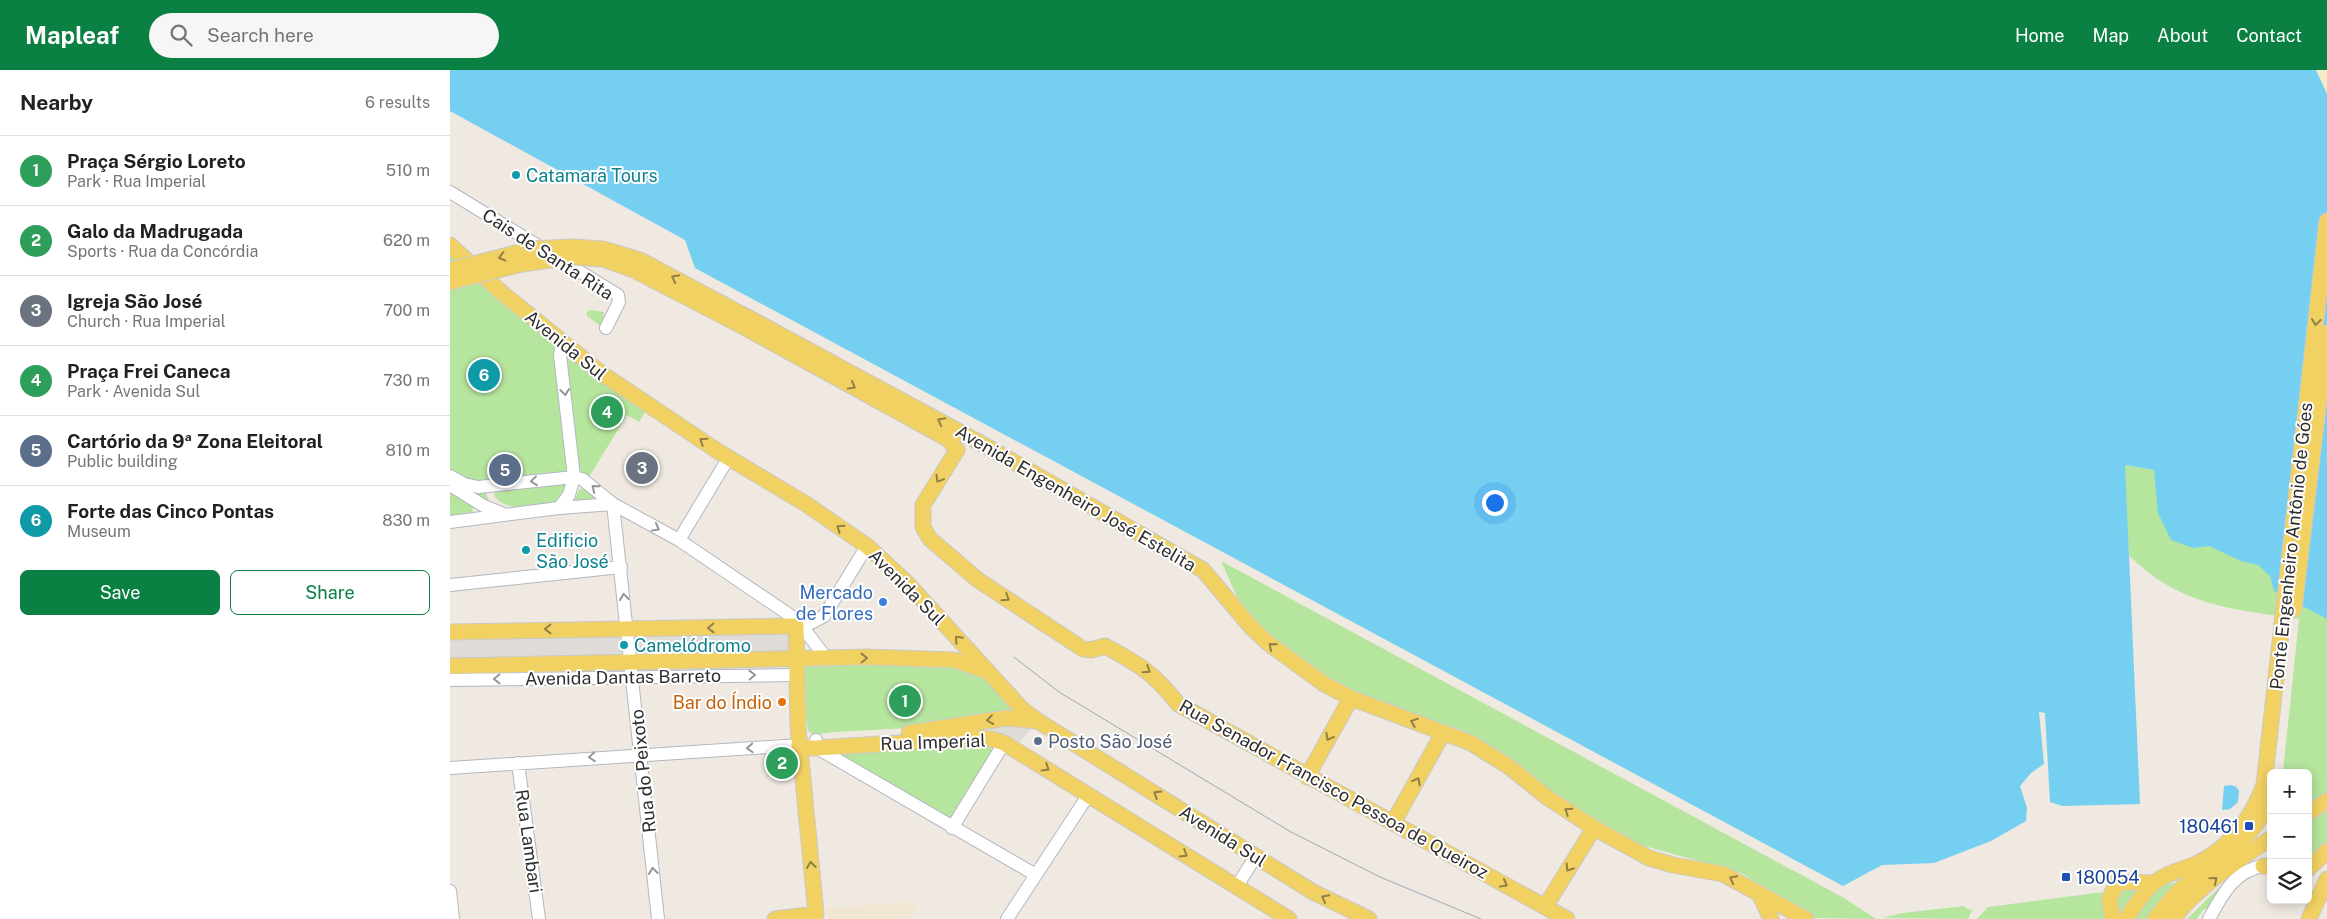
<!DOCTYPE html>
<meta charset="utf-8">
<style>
:root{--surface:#fff;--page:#f6f6f6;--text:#202124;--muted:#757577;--line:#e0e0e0;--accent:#0b8043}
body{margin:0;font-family:"Public Sans",sans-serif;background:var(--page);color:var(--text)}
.controls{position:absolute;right:15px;bottom:15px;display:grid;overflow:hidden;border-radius:8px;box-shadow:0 2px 12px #0003}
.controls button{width:45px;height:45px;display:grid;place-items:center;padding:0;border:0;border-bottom:1px solid var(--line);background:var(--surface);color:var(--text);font:25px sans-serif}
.you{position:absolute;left:1044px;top:432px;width:18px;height:18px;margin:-12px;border:4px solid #fff;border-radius:50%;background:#1a73e8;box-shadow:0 0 0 8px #1a73e833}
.badge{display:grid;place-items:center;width:32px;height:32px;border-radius:50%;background:var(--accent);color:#fff;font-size:16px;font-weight:700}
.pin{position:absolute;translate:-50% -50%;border:2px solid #fff;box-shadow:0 1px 5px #0006}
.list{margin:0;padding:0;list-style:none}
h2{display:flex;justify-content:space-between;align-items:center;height:65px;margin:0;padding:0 20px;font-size:21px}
h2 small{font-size:16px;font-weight:400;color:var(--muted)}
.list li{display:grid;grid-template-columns:32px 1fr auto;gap:15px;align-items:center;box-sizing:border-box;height:70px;padding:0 20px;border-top:1px solid var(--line)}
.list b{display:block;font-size:19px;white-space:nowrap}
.list p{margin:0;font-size:16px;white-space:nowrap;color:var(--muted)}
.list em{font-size:16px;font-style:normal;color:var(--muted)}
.actions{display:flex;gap:10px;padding:15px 20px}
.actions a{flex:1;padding:11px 0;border:1px solid var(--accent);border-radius:8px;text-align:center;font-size:18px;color:var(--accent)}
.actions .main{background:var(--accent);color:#fff}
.icon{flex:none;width:28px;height:28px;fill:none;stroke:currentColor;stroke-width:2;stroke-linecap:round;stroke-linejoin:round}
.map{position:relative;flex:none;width:1877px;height:849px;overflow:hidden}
header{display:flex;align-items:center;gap:30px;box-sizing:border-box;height:70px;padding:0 25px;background:var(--accent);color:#fff}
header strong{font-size:24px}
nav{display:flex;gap:28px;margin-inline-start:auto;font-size:18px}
.search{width:350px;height:45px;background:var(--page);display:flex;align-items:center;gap:12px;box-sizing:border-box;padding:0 18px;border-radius:28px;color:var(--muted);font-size:19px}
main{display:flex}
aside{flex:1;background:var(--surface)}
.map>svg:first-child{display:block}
.education{fill:#f0e6d1}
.green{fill:#b6e59e}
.sand{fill:#f3ecc5}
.plaza{fill:#dfdcd8}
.water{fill:#75cff0}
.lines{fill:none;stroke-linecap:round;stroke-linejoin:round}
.minor-casing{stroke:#b4b7c1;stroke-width:14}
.major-casing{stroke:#c9c9c9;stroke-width:17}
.minor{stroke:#fff;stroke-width:12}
.major{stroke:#f2d163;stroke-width:15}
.tram{stroke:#a3a6b8;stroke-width:1}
.major-bridge-casing{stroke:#c9c9c9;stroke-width:17;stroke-linecap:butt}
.major-bridge{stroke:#f2d163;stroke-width:15}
.oneway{stroke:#908048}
.oneway2{stroke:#969696}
.culture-dot{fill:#0f9aa8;stroke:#fff;stroke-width:2}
.shop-dot{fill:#3f7fe0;stroke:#fff;stroke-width:2}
.food-dot{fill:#e8710a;stroke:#fff;stroke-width:2}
.service-dot{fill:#5c6f8a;stroke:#fff;stroke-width:2}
.transit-dot{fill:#1a4fb4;stroke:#fff;stroke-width:2}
.labels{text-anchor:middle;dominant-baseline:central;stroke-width:4;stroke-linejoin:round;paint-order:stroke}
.culture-label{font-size:18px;fill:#0d838f;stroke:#fff;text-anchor:start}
.street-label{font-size:18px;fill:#2e2e2e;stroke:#fff}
.shop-label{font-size:18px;fill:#366cbe;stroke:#fff;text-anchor:end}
.food-label{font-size:18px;fill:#c56008;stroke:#fff;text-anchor:end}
.service-label{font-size:18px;fill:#4e5e75;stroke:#fff;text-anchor:start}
.transit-label{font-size:18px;fill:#164399;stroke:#fff;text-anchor:end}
</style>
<header>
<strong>Mapleaf</strong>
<div class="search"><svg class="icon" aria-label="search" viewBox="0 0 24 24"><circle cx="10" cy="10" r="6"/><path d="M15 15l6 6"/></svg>Search here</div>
<nav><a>Home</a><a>Map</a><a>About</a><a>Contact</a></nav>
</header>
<main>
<aside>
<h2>Nearby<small>6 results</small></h2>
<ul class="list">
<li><span class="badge" style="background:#2e9e5b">1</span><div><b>Praça Sérgio Loreto</b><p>Park · Rua Imperial</p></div><em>510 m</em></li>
<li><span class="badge" style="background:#2e9e5b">2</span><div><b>Galo da Madrugada</b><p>Sports · Rua da Concórdia</p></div><em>620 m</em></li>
<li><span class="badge" style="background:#6b7280">3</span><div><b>Igreja São José</b><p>Church · Rua Imperial</p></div><em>700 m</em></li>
<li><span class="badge" style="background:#2e9e5b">4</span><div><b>Praça Frei Caneca</b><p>Park · Avenida Sul</p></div><em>730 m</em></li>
<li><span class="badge" style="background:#5c6f8a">5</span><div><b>Cartório da 9ª Zona Eleitoral</b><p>Public building</p></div><em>810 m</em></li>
<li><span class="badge" style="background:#0f9aa8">6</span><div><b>Forte das Cinco Pontas</b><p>Museum</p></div><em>830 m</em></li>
</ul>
<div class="actions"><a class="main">Save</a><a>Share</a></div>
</aside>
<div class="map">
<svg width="1877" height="849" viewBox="0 0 1877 849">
<rect width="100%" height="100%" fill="#efe9e1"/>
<path class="education" d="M 469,832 L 458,849 L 378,849 L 377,838 Z"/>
<path class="green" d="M 0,180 L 108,273 L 120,402 L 43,414 L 36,424 L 42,437 L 0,411 Z
M 141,240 L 154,242 L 153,246 L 155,247 L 152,257 L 137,246 L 137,242 Z
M 113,280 L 196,340 L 189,352 L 177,345 L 139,407 L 129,399 Z
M 1674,395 L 1704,400 L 1877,463 L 1877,726 L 1858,735 L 1858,703 L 1833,702 L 1849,549 C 1798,541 1757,539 1712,512 C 1700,505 1689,494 1679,486 Z
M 110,412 L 118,415 L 108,432 C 90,435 56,445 44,425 L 45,421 Z
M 133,418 L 134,418 L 148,429 L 124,432 L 129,420 Z
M 0,419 L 21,434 L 23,438 L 22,443 L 0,447 Z
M 771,491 L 1394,828 L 1426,849 L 1364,848 L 1291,803 L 1191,775 L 1112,730 L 1051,684 L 1012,660 L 933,635 L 877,609 L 794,543 Z
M 470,594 L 508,599 L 535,608 L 566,641 L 479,657 L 384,662 L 364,665 L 358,661 L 353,625 L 355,597 Z
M 533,674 L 540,677 L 543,681 L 504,747 L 498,749 L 386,687 L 385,680 Z
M 1877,739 L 1877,786 L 1858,800 L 1858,750 Z
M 1784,803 L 1760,837 L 1753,840 L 1747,849 L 1737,849 Z
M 1732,812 L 1729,849 L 1527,849 L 1538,837 Z
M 1514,836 L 1519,840 L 1523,839 L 1518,849 L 1433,848 L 1452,843 Z"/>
<path class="sand" d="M 1866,0 L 1877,0 L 1877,24 Z"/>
<path class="plaza" d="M 347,550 L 349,589 L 0,596 L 0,562 Z
M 554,654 L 582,657 L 568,674 L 495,663 Z"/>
<path class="water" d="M 0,0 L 1866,0 L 1877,24 L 1877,549 L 1824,521 L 1820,506 L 1808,495 L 1791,491 L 1759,476 L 1743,478 L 1721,470 L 1708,443 L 1704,400 L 1675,395 L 1690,734 L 1612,736 L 1600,732 L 1595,643 L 1589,642 L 1594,694 L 1581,703 L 1570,716 L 1577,738 L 1576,751 L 1541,771 L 1484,793 L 1432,795 L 1393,816 L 245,198 L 235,170 L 0,41 Z
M 1780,715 L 1785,716 L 1789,720 L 1788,732 L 1780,739 L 1772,740 L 1774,716 Z"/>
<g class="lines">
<defs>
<path id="minor" d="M 0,122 L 168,225 L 169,232 L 156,258
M 0,406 L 14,414 L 28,417 L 124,407 L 132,409 L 163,434 L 229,470 L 347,550 L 377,589
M 0,415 L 34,436 L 54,444
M 163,434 L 208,849
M 109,438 L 119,425 L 124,407 L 110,285 L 111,280 L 117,277
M 0,452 L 109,438 L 163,434
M 229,470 L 279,387
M 0,515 L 171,497
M 347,550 L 361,553 L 374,546 L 417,476
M 0,610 L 346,605
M 366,670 L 367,678 L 586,805
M 68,693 L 89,849
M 0,698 L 349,675
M 502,758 L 554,673
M 787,816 L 806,786
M 0,821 L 3,849
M 557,849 L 639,724
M 1759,849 C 1772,825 1784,801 1813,796"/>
<path id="major" d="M 0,175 L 51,222 L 151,303 L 269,382 L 356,434 L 417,476 L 458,514 L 572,639 L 588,651 L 863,822 L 919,849
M 299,248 L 534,375 L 753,500 L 801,557 L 818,573 L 874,614 L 901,628 L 1021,673 L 1058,696 L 1098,728 L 1144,758 L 1199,788 L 1223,795 L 1273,804 L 1356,849
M 292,256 L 498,369 L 507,380 L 473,435 L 473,457 L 480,469 L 528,510 L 633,579 L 641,580 L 655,576 C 690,595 703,602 728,634 L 1117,849
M 1844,539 L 1877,263
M 0,562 L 346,556 L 348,658 L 366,844 L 325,849
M 0,596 L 418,587 L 504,590 L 536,601
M 459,663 L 556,648 L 587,651
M 349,675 L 356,678 L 367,678 L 526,668 L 542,669 L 554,673 L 839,849
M 857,707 L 901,628
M 1858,743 L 1877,731
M 943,753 L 993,663
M 1813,796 L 1821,796
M 1858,799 L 1877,781
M 1309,823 L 1321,849
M 1095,837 L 1144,758
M 1663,849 L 1659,829 L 1668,812 L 1703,813
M 1676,849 C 1684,837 1693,822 1704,813 C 1716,803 1732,800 1746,794 C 1780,778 1801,749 1814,715 L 1877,151
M 1705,849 C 1713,838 1722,827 1733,817 C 1767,788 1807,771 1821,724
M 1723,849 C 1748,816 1787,791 1821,768
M 1859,849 L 1877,809"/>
</defs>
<use href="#minor" class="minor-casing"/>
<use href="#major" class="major-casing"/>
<use href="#minor" class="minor"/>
<use href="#major" class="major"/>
<path class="tram" d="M 564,587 L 609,622 L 841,762 L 930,807 L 1031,849"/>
<defs>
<path id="major-bridge" d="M 0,200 L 81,179 L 122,177 L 153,179 L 190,190 L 299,248
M 0,212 L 72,194 L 122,187 L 153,189 L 184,200 L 292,256"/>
</defs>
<use href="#major-bridge" class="major-bridge-casing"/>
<use href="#major-bridge" class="major-bridge"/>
</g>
<defs><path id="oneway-chevron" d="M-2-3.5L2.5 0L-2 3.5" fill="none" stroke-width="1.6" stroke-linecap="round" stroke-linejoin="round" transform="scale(1.25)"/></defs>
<g class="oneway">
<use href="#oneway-chevron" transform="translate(52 187) rotate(166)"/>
<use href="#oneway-chevron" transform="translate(225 208) rotate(-152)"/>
<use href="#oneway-chevron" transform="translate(1866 252) rotate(96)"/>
<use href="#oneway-chevron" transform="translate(402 316) rotate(29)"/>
<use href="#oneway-chevron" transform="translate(491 351) rotate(-152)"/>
<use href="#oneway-chevron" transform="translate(253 371) rotate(-147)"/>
<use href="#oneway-chevron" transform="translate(489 409) rotate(121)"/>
<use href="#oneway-chevron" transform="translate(390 458) rotate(-145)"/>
<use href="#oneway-chevron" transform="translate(556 528) rotate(33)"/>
<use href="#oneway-chevron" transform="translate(261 558) rotate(179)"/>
<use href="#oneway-chevron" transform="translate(98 559) rotate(179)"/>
<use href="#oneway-chevron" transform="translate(508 569) rotate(-133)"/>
<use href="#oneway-chevron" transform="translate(822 576) rotate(-140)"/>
<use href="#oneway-chevron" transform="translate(414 588) rotate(-1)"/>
<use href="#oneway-chevron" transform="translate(697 600) rotate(34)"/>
<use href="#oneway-chevron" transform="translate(540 650) rotate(172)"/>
<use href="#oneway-chevron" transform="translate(964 652) rotate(-159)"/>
<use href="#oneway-chevron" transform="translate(879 667) rotate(119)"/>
<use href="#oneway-chevron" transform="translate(596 698) rotate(31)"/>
<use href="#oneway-chevron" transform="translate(967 711) rotate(-61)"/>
<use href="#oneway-chevron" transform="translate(707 724) rotate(-148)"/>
<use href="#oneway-chevron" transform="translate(1118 741) rotate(-147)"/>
<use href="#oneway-chevron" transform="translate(734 784) rotate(32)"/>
<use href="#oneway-chevron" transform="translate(361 795) rotate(-96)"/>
<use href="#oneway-chevron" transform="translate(1119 798) rotate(122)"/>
<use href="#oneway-chevron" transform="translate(1283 809) rotate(-152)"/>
<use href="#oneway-chevron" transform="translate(1764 810) rotate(-40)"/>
<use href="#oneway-chevron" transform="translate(1054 814) rotate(29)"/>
<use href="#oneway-chevron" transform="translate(875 828) rotate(-152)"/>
</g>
<g class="oneway2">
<use href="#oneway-chevron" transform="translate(115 322) rotate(83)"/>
<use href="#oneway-chevron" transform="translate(84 411) rotate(174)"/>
<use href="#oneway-chevron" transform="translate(145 418) rotate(-141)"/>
<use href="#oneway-chevron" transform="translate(206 458) rotate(29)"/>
<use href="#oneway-chevron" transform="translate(174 527) rotate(-96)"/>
<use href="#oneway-chevron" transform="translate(302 605) rotate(-1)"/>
<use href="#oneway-chevron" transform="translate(47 609) rotate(179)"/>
<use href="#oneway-chevron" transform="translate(300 678) rotate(177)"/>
<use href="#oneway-chevron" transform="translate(142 687) rotate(176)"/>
<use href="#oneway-chevron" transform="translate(203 801) rotate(-96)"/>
</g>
<g class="culture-dot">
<circle cx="66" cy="105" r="5"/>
<circle cx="76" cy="480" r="5"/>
<circle cx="174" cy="575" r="5"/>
</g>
<circle class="shop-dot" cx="433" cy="532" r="5"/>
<circle class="food-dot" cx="332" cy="632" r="5"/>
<circle class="service-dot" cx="588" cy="671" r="5"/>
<g class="transit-dot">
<rect x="1794" y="751" width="10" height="10" rx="2.5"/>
<rect x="1611" y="802" width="10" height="10" rx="2.5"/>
</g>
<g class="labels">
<g class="culture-label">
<text x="76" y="105">Catamarã Tours</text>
<text x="86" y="470">Edificio<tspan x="86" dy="21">São José</tspan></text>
<text x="184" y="575">Camelódromo</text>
</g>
<g class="street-label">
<text transform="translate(98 184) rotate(33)">Cais de Santa Rita</text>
<text transform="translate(116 275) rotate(39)">Avenida Sul</text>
<text transform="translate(626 428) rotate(30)">Avenida Engenheiro José Estelita</text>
<text transform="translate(1841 476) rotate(-84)">Ponte Engenheiro Antônio de Góes</text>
<text transform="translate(457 517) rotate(45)">Avenida Sul</text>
<text transform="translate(173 607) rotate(-1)">Avenida Dantas Barreto</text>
<text transform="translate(483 672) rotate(-2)">Rua Imperial</text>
<text transform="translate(193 701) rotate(-96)">Rua do Peixoto</text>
<text transform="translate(884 719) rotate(29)">Rua Senador Francisco Pessoa de Queiroz</text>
<text transform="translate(773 766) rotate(32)">Avenida Sul</text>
<text transform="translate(79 771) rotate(82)">Rua Lambari</text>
</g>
<g class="shop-label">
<text x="423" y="522">Mercado<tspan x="423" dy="21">de Flores</tspan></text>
</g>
<g class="food-label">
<text x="322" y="632">Bar do Índio</text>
</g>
<g class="service-label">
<text x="598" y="671">Posto São José</text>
</g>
<g class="transit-label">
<text x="1789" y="756">180461</text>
<text x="1626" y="807" text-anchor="start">180054</text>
</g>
</g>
</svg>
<div class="controls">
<button>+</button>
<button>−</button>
<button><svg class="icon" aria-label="layers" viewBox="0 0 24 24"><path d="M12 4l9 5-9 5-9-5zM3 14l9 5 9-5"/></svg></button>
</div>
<div class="you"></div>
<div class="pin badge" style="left:455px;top:631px;background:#2e9e5b">1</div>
<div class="pin badge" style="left:332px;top:693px;background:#2e9e5b">2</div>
<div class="pin badge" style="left:192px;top:398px;background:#6b7280">3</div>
<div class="pin badge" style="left:157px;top:342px;background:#2e9e5b">4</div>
<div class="pin badge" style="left:55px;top:400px;background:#5c6f8a">5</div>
<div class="pin badge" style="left:34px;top:305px;background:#0f9aa8">6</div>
</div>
</main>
